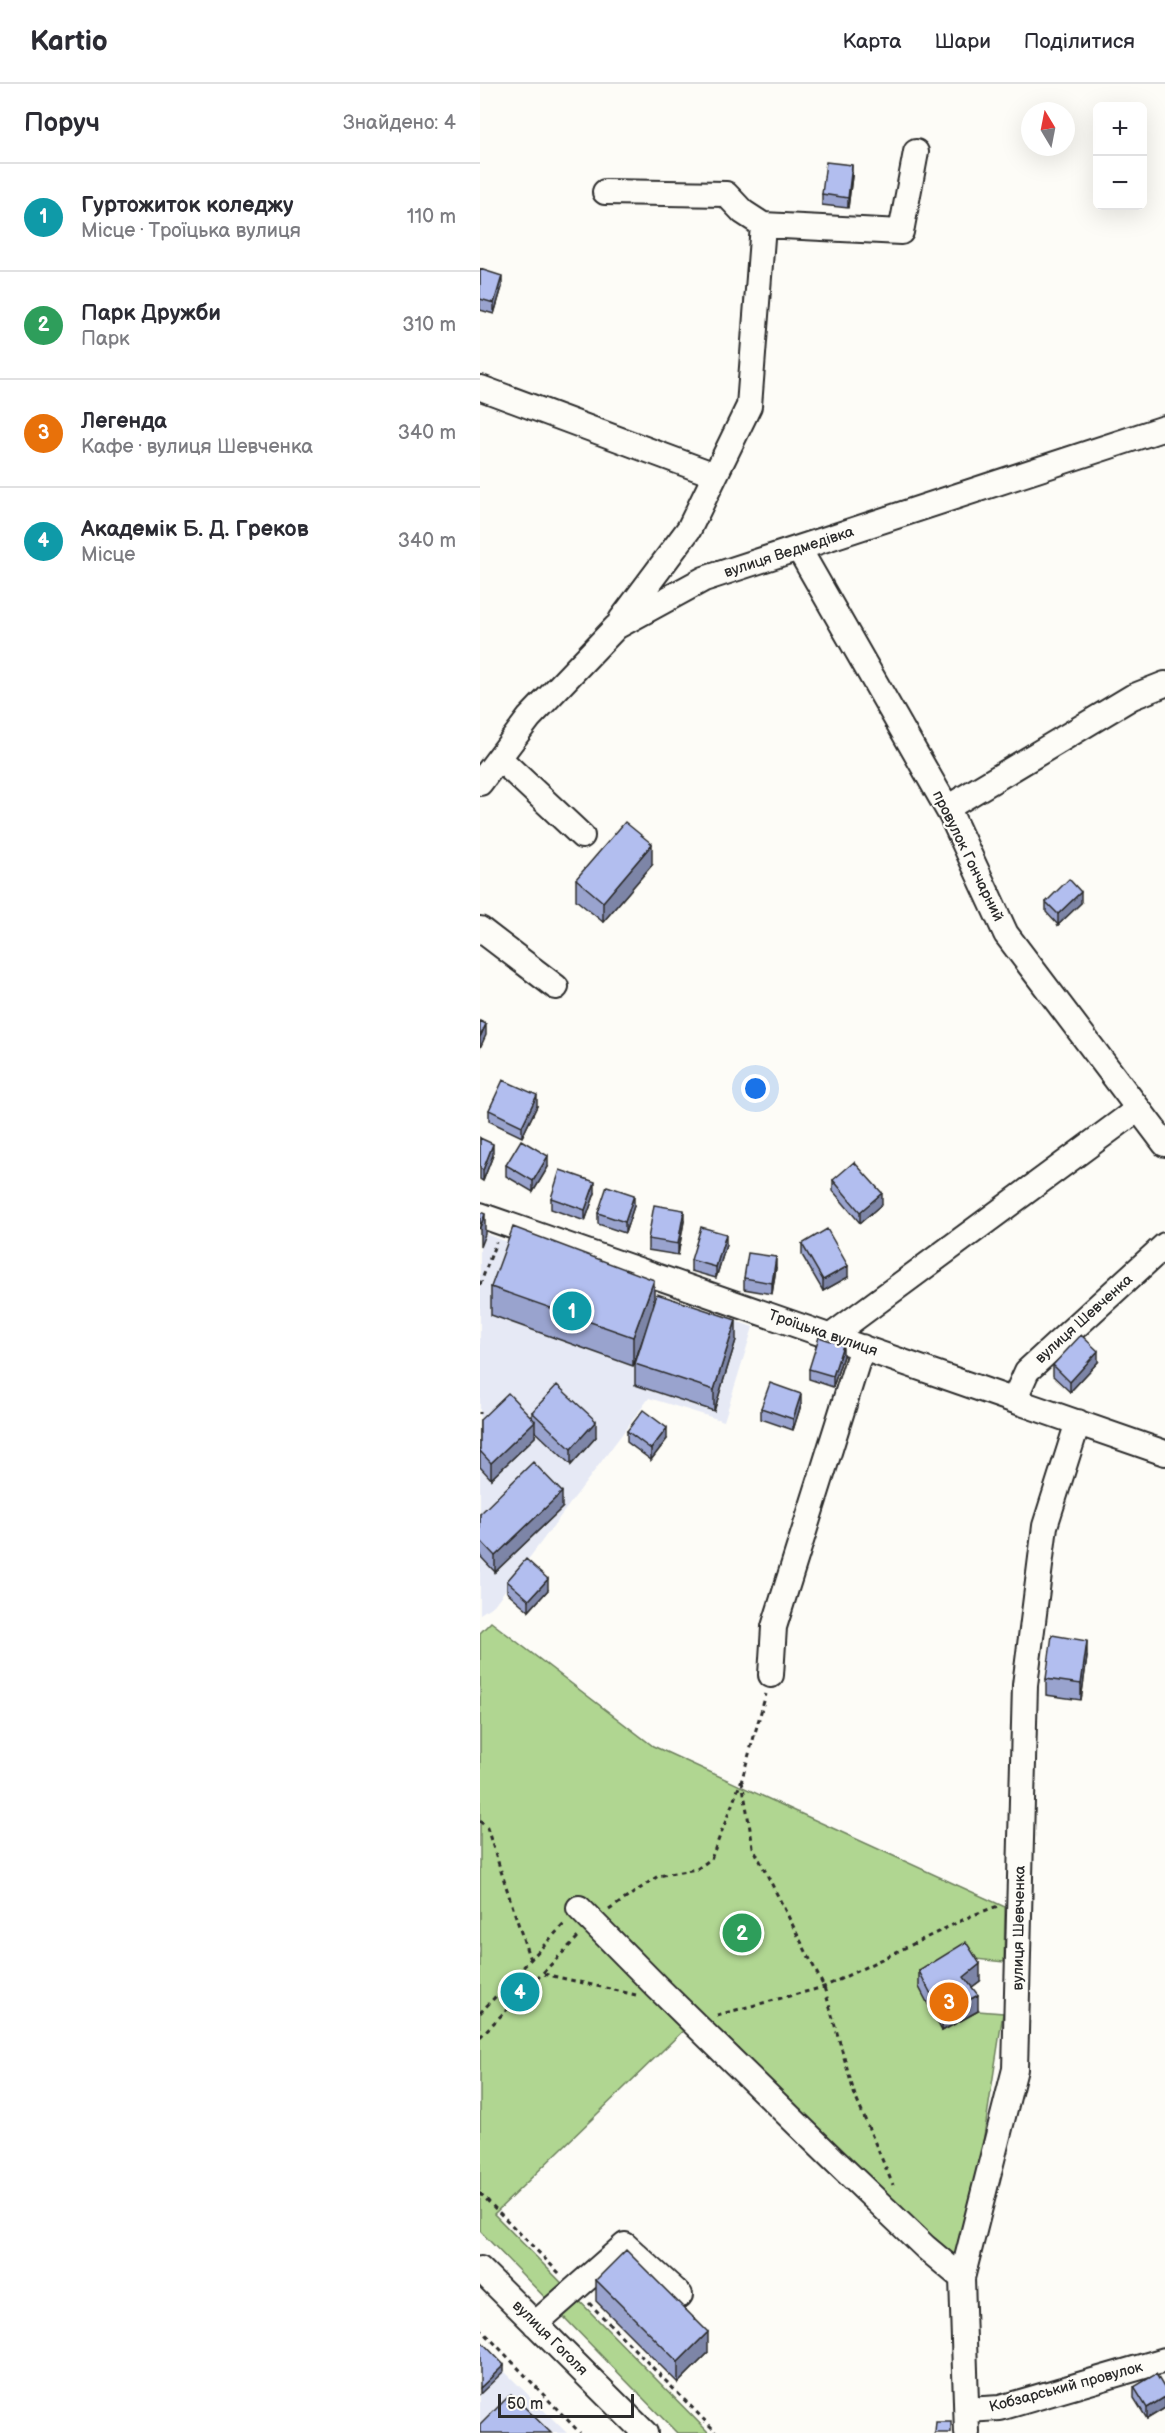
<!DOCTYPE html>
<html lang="uk">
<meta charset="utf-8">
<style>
:root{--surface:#fff;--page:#f2f2f3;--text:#2b2b33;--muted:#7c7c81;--line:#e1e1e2;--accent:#0b8043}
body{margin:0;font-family:"Balsamiq Sans",sans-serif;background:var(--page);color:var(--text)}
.controls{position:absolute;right:18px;top:18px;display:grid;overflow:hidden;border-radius:9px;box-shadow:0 6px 24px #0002}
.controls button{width:54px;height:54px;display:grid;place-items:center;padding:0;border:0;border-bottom:2px solid var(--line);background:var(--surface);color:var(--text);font:30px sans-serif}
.compass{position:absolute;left:541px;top:18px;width:54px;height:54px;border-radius:50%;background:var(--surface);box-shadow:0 6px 24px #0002;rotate:350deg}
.scale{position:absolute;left:18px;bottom:15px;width:136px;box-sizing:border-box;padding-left:6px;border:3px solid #2b2b2b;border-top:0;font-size:16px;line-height:21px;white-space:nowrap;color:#2b2b2b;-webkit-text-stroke:4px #fdfcf7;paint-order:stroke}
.you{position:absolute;left:276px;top:1005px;width:21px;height:21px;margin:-15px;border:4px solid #fff;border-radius:50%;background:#1a73e8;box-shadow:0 0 0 9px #1a73e833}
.badge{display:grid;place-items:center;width:39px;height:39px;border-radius:50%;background:var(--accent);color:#fff;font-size:20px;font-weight:700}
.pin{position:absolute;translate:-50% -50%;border:3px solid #fff;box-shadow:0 2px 6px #0006}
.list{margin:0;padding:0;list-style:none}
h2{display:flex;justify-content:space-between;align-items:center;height:78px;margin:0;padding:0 24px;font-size:26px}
h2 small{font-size:20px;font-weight:400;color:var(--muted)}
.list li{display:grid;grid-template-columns:39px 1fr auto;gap:18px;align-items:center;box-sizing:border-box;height:108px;padding:0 24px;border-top:2px solid var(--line)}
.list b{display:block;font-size:22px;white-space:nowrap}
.list p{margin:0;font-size:20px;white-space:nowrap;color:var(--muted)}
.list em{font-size:20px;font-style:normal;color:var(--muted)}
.map{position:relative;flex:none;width:685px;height:2349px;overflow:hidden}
header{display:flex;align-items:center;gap:36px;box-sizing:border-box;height:84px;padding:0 30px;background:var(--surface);border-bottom:2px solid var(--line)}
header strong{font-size:28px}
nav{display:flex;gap:33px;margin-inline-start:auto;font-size:21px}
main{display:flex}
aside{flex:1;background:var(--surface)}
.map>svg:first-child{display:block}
.built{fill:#e6e9f5}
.green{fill:#b0d691;stroke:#6e805e;stroke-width:1.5}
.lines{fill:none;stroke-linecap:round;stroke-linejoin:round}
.minor-casing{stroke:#2b2b2b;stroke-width:28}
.path{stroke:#2b2b2b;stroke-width:3;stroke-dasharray:4.5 4.5;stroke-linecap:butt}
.minor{stroke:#fdfcf7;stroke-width:24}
.wall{fill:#99a3ce;stroke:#2b2b2b;stroke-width:1.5}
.shaded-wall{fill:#7d85a7;stroke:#2b2b2b;stroke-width:1.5}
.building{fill:#b2beef;stroke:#2b2b2b;stroke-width:1.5}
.labels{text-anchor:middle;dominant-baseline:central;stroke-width:4.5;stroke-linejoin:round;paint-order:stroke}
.street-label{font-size:15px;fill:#2b2b2b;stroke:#fdfcf7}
</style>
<header>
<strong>Kartio</strong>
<nav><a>Карта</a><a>Шари</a><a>Поділитися</a></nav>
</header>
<main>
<aside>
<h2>Поруч<small>Знайдено: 4</small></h2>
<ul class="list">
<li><span class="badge" style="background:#0f9aa8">1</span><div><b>Гуртожиток коледжу</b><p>Місце · Троїцька вулиця</p></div><em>110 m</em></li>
<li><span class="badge" style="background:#2e9e5b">2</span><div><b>Парк Дружби</b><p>Парк</p></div><em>310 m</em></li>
<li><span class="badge" style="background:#e8710a">3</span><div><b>Легенда</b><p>Кафе · вулиця Шевченка</p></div><em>340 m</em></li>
<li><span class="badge" style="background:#0f9aa8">4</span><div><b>Академік Б. Д. Греков</b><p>Місце</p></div><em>340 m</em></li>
</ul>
</aside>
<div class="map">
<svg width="685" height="2349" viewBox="0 0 685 2349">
<rect width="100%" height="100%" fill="#fdfcf7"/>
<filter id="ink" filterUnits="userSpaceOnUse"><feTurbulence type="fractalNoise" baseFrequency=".0167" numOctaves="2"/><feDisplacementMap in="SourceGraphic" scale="12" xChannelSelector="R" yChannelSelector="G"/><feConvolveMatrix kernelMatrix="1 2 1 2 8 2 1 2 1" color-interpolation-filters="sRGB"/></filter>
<g filter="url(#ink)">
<path class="built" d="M 5,1150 L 273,1243 L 244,1337 L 169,1314 L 14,1521 L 0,1530 L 0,1163 Z
M 24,2287 L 87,2349 L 0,2349 L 0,2310 Z"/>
<path class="green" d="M 11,1538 L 173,1662 L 525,1823 L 524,1878 L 486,1874 L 462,1947 L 498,1927 L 523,1929 L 482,2194 L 212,1938 L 14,2130 L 229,2349 L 197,2349 L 0,2147 L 0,1549 Z"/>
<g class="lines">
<defs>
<path id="minor" d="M 125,108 L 246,110 L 263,128 L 283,141
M 1,304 L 235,391
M 319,465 L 471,731 L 526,850 L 685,1060
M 141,536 L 209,445 L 269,322 L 283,141 L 421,148 L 436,68
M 19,674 L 102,752
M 0,699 L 49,634 L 136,543 L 224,495 L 685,344
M 467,724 L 652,613 L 685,600
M 0,845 L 76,903
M 0,1131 L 685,1369
M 351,1252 L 658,1025
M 534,1316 L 547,1287 L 685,1161
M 291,1591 L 294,1543 L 382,1263
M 99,1824 L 177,1903 L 352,2074 L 445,2163 L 482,2194
M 0,2185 L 165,2349
M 55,2240 L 145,2161 L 200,2211
M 487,2326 L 520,2324 L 685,2276
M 487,2349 L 482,2194 L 535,1985 L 545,1601 L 565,1442 L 598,1338"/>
</defs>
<use href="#minor" class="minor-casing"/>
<path class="path" d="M 0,1201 L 16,1158
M 0,1328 L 0,1330
M 262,1697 L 273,1763 L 344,1903 L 375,2012 L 413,2101
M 0,1737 L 7,1744 L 50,1876
M 129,1826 L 178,1792 L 217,1785 L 231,1775 L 262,1695 L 286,1610
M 64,1890 L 156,1911
M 0,1929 L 85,1839
M 237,1931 L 344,1903 L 493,1831 L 518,1822
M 0,1953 L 99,1852
M 0,2109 L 81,2191
M 109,2219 L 237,2349
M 0,2244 L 100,2349"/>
<use href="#minor" class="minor"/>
</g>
<path class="wall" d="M 372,92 L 368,124 L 342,121 L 342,110 Z
M 0,185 L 22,203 L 14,230 L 0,226 Z
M 172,781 L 123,838 L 96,816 L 96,795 Z
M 566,818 L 601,819 L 578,841 L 566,828 Z
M 57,1022 L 42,1053 L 9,1037 L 9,1026 Z
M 0,1054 L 13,1071 L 3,1097 L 0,1095 Z
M 26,1081 L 68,1083 L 53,1108 L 26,1092 Z
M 353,1096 L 402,1120 L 380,1139 L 353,1107 Z
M 115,1109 L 105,1137 L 71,1125 L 71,1114 Z
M 154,1122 L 145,1149 L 118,1140 L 118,1129 Z
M 204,1137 L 198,1171 L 168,1166 L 168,1155 Z
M 322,1160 L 368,1193 L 343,1207 L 322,1171 Z
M 246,1161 L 236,1194 L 211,1187 L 211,1176 Z
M 296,1184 L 292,1210 L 264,1205 L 264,1194 Z
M 11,1203 L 174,1222 L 256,1256 L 234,1327 L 155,1301 L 155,1280 L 166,1247 L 153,1282 L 11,1231 Z
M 363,1272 L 353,1303 L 329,1295 L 329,1285 Z
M 618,1278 L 590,1308 L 573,1292 L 573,1281 Z
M 321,1321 L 313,1346 L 281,1335 L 281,1324 Z
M 52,1328 L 116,1353 L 91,1381 L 55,1347 L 55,1353 L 11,1395 L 0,1383 L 0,1336 L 52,1334 Z
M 147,1347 L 187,1355 L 171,1376 L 147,1358 Z
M 82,1424 L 15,1488 L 0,1472 L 0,1430 Z
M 27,1497 L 68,1506 L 49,1527 L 27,1508 Z
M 607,1573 L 601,1616 L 566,1611 L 566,1595 Z
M 439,1887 L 500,1897 L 492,1903 L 498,1927 L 462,1947 L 439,1903 Z
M 116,2196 L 228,2269 L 198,2299 L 116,2217 Z
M 654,2303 L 685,2305 L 685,2324 L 667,2335 L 654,2314 Z"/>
<path class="shaded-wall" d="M 372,81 L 372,92 L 368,124 L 368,114 Z
M 22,192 L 22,203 L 14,230 L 14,219 Z
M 172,760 L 172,781 L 123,838 L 123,818 Z
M 601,808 L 601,819 L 578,841 L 578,830 Z
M 6,940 L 6,951 L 0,964 L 0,953 Z
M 57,1011 L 57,1022 L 42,1053 L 42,1042 Z
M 13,1060 L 13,1071 L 3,1097 L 3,1086 Z
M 68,1072 L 68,1083 L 53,1108 L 53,1097 Z
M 115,1098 L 115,1109 L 105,1137 L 105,1126 Z
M 402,1109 L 402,1120 L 380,1139 L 380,1128 Z
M 154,1111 L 154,1122 L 145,1149 L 145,1138 Z
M 204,1126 L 204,1137 L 198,1171 L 198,1160 Z
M 5,1130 L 5,1150 L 0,1163 L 0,1143 Z
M 246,1150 L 246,1161 L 236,1194 L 236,1183 Z
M 296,1173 L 296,1184 L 292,1210 L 292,1199 Z
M 368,1182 L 368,1193 L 343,1207 L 343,1196 Z
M 174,1196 L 174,1224 L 153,1282 L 153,1253 Z
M 256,1236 L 256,1256 L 234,1327 L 234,1306 Z
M 363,1261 L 363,1272 L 353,1303 L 353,1292 Z
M 618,1267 L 618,1278 L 590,1308 L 590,1298 Z
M 321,1310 L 321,1321 L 313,1346 L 313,1335 Z
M 55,1337 L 55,1353 L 11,1395 L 11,1379 Z
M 116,1337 L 116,1353 L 91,1381 L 91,1365 Z
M 187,1344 L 187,1355 L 171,1376 L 171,1365 Z
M 82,1408 L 82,1424 L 15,1488 L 15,1472 Z
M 68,1495 L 68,1506 L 49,1527 L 49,1516 Z
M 607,1557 L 607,1573 L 601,1616 L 601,1600 Z
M 500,1880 L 500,1897 L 484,1909 L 484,1893 Z
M 498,1911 L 498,1927 L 462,1947 L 462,1931 Z
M 228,2248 L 228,2269 L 198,2299 L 198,2278 Z
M 24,2281 L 24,2287 L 0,2310 L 0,2304 Z
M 685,2313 L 685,2324 L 667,2335 L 667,2324 Z"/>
<path class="building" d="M 346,78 L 372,81 L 368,114 L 342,110 Z
M 0,185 L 22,192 L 14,219 L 0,215 Z
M 145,738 L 172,760 L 123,818 L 96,795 Z
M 589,795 L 601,808 L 578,830 L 566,818 Z
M 0,937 L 6,940 L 0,953 Z
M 23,996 L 57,1011 L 42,1042 L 9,1026 Z
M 0,1054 L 13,1060 L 3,1086 L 0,1084 Z
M 41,1056 L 68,1072 L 53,1097 L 26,1081 Z
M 374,1078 L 402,1109 L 380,1128 L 353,1096 Z
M 80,1086 L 115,1098 L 105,1126 L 71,1114 Z
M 127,1102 L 154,1111 L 145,1138 L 118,1129 Z
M 174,1121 L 204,1126 L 198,1160 L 168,1155 Z
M 0,1128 L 5,1130 L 0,1143 Z
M 33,1143 L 174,1196 L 153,1253 L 11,1203 Z
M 221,1143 L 246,1150 L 236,1183 L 211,1176 Z
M 347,1145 L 368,1182 L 343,1196 L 322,1160 Z
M 268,1169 L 296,1173 L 292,1199 L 264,1194 Z
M 177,1210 L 256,1236 L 234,1306 L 155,1280 Z
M 601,1251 L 618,1267 L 590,1298 L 573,1281 Z
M 339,1253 L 363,1261 L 353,1292 L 329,1285 Z
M 290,1299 L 321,1310 L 313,1335 L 281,1324 Z
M 77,1301 L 116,1337 L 91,1365 L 52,1328 Z
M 28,1309 L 55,1337 L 11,1379 L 0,1367 L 0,1336 Z
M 163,1326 L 187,1344 L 171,1365 L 147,1347 Z
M 53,1378 L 82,1408 L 15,1472 L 0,1456 L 0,1430 Z
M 46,1475 L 68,1495 L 49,1516 L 27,1497 Z
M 572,1551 L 607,1557 L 601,1600 L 566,1595 Z
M 486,1858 L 500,1880 L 484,1893 L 498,1911 L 462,1931 L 439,1887 Z
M 146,2166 L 228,2248 L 198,2278 L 116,2196 Z
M 0,2256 L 24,2281 L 0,2304 Z
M 676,2290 L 685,2305 L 685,2313 L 667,2324 L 654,2303 Z
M 31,2310 L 71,2349 L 0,2349 L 0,2341 Z
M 456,2338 L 471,2338 L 471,2349 L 455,2349 Z"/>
</g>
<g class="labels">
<g class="street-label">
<text transform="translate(309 468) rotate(-18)">вулиця Ведмедівка</text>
<text transform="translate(488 772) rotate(64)">провулок Гончарний</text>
<text transform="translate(604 1235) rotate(-42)">вулиця Шевченка</text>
<text transform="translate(343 1249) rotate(19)">Троїцька вулиця</text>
<text transform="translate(539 1844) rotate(-89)">вулиця Шевченка</text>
<text transform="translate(70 2254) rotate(45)">вулиця Гоголя</text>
<text transform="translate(586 2303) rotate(-15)">Кобзарський провулок</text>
</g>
</g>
</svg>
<div class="controls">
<button>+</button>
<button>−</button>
</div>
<svg class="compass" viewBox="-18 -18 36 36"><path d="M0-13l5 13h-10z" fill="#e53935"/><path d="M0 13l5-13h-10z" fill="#7c7c81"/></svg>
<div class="scale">50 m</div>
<div class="you"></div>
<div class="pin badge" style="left:92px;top:1227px;background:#0f9aa8">1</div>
<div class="pin badge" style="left:262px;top:1849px;background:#2e9e5b">2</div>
<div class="pin badge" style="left:469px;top:1918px;background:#e8710a">3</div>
<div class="pin badge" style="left:40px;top:1908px;background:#0f9aa8">4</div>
</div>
</main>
